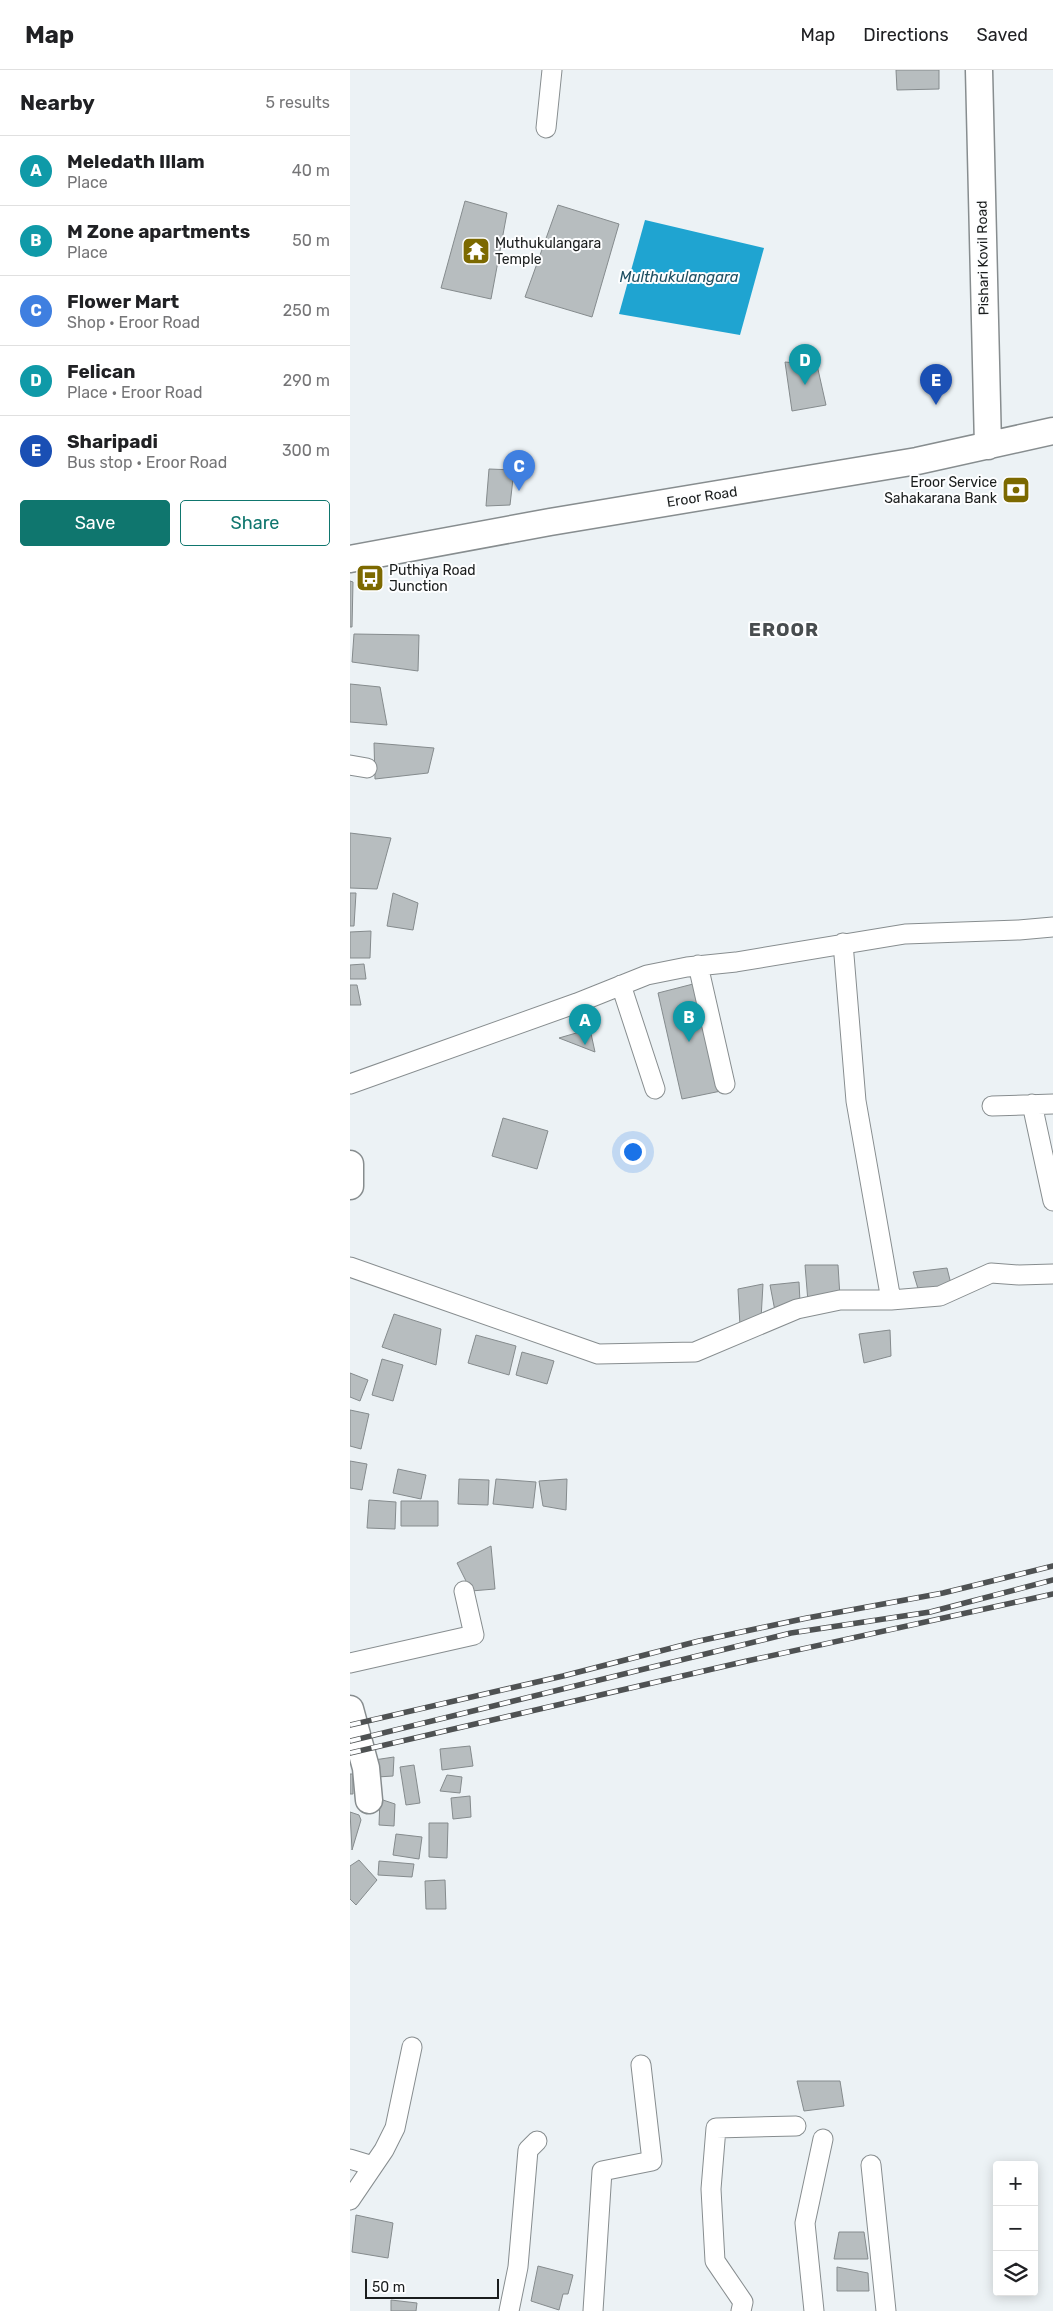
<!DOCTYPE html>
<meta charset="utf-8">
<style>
:root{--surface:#fff;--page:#f6f6f6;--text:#202124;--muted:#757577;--line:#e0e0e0;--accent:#0f766e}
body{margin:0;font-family:Rubik,sans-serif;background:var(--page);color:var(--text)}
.controls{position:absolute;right:15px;bottom:15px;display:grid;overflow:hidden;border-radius:5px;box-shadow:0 2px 12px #0003}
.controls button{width:45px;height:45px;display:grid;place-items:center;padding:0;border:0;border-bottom:1px solid var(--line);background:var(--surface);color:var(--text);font:25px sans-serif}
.scale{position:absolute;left:15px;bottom:12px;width:134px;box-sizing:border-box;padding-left:5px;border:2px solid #1a1d1d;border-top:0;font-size:14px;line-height:18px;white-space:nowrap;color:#1a1d1d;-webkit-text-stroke:4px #fdfeff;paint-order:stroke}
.you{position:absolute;left:282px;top:1081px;width:18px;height:18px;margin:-12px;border:4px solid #fff;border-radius:50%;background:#1a73e8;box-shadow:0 0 0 8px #1a73e833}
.badge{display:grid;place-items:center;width:32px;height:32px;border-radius:50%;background:var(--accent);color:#fff;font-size:16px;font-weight:700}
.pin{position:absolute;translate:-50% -41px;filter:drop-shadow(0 1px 2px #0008)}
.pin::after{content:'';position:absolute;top:26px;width:18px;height:15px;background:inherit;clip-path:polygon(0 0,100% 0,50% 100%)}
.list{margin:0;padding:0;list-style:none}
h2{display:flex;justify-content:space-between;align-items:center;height:65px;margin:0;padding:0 20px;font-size:21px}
h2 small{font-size:16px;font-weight:400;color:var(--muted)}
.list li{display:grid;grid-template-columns:32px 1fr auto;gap:15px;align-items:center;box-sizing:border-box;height:70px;padding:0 20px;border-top:1px solid var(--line)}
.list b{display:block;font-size:19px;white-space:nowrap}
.list p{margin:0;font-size:16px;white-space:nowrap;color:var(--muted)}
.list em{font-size:16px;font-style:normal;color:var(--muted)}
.actions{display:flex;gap:10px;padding:15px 20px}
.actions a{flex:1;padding:11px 0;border:1px solid var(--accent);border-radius:5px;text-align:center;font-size:18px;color:var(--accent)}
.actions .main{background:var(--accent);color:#fff}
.icon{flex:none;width:28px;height:28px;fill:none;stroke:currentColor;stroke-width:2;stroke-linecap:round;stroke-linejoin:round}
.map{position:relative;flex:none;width:703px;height:2241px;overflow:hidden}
header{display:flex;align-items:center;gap:30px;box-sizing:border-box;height:70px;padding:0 25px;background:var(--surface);border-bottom:1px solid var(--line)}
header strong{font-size:24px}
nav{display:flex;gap:28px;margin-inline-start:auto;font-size:18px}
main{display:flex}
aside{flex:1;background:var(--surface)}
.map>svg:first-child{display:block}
.water{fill:#1fa4d1}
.building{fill:#b7bdbf;stroke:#858b8d}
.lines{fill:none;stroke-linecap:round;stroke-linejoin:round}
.street-casing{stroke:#878d8f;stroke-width:21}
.secondary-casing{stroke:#878d8f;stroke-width:29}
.street{stroke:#fff;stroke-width:19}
.secondary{stroke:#fff;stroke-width:26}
.rail-casing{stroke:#4f5253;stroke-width:5.5}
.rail{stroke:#fdfeff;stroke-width:4;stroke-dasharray:11;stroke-linecap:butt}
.labels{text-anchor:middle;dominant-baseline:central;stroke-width:4;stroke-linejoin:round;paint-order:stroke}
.poi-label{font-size:14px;fill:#1a1d1d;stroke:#fdfeff;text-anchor:start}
.street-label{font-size:14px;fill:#1a1d1d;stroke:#fdfeff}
.water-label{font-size:15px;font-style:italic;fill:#1e4f62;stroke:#fdfeff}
.district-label{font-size:19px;font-weight:bold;letter-spacing:1px;fill:#484d4f;stroke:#fdfeff}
</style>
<header>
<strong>Map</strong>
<nav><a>Map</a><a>Directions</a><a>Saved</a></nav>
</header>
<main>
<aside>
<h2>Nearby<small>5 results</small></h2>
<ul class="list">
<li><span class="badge" style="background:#0f9aa8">A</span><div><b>Meledath Illam</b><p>Place</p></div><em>40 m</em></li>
<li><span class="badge" style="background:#0f9aa8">B</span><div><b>M Zone apartments</b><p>Place</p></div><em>50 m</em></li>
<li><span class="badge" style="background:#3f7fe0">C</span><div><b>Flower Mart</b><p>Shop · Eroor Road</p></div><em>250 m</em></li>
<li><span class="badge" style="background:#0f9aa8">D</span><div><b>Felican</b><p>Place · Eroor Road</p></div><em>290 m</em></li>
<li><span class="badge" style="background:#1a4fb4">E</span><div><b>Sharipadi</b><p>Bus stop · Eroor Road</p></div><em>300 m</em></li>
</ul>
<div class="actions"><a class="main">Save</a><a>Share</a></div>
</aside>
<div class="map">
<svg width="703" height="2241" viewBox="0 0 703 2241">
<rect width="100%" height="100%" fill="#ecf2f5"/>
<path class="water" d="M 295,150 L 414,178 L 390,265 L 269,244 Z"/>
<path class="building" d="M 546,0 L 589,0 L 589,19 L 547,20 Z
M 115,131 L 157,143 L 141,229 L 91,218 Z
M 208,135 L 269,154 L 242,247 L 175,227 Z
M 435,292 L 467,295 L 476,335 L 442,341 Z
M 139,399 L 164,400 L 160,435 L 136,436 Z
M 0,511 L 3,512 L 2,557 L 0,557 Z
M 4,564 L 69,565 L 68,601 L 2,592 Z
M 0,614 L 30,617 L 37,655 L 0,652 Z
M 24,673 L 84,678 L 78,703 L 25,709 Z
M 0,763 L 41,768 L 27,819 L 0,818 Z
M 0,823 L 6,823 L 4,856 L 0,856 Z
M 43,823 L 68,833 L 63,860 L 37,856 Z
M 21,861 L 20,888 L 0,888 L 0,862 Z
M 14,894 L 16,909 L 0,909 L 0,895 Z
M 347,913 L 371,1021 L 332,1029 L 308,923 Z
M 0,915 L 7,915 L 11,935 L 0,935 Z
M 240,959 L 245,982 L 209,968 Z
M 153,1048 L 198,1061 L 187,1099 L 142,1086 Z
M 455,1195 L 488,1195 L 490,1227 L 458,1232 Z
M 597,1198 L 601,1214 L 569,1222 L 563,1202 Z
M 449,1212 L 450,1232 L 425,1241 L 420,1215 Z
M 413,1214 L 411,1249 L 390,1256 L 388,1219 Z
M 44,1244 L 91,1259 L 86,1295 L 32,1277 Z
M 540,1260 L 541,1286 L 514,1293 L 509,1264 Z
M 126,1265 L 166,1276 L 159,1305 L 118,1293 Z
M 172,1282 L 204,1291 L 197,1314 L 166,1305 Z
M 32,1289 L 53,1295 L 43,1331 L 22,1325 Z
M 0,1303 L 18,1310 L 10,1331 L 0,1327 Z
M 0,1340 L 19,1344 L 11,1379 L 0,1376 Z
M 0,1391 L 17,1394 L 12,1420 L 0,1418 Z
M 48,1399 L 76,1405 L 71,1429 L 43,1423 Z
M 109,1409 L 139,1410 L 138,1435 L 108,1434 Z
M 146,1409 L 186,1412 L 183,1438 L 143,1434 Z
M 217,1409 L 216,1440 L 193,1436 L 189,1411 Z
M 19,1430 L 46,1432 L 45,1459 L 17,1458 Z
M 51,1431 L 88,1431 L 88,1456 L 51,1456 Z
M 141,1476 L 145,1519 L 121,1521 L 107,1493 Z
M 120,1676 L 123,1696 L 92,1700 L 90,1679 Z
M 44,1687 L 43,1706 L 27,1707 L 24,1690 Z
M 64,1695 L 70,1733 L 56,1735 L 50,1697 Z
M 0,1704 L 3,1704 L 3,1724 L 0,1724 Z
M 97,1705 L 112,1707 L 110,1723 L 90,1721 Z
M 120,1726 L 121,1747 L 103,1749 L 101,1728 Z
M 30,1729 L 45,1734 L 44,1756 L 29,1755 Z
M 0,1742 L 9,1745 L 11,1750 L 2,1780 Z
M 79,1753 L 98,1753 L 97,1788 L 79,1787 Z
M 46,1764 L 72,1767 L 69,1789 L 43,1785 Z
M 9,1790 L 27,1810 L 6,1835 L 0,1829 L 0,1796 Z
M 29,1791 L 64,1794 L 62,1807 L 28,1805 Z
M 95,1810 L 96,1839 L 76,1839 L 75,1811 Z
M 447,2011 L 490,2011 L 494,2036 L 454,2041 Z
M 6,2145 L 43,2153 L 38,2188 L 2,2182 Z
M 489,2162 L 514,2162 L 518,2189 L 484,2189 Z
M 188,2196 L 223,2205 L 218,2224 L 213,2224 L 209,2240 L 181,2231 Z
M 487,2197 L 518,2203 L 519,2221 L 487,2221 Z
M 41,2230 L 67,2233 L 66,2241 L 41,2241 Z"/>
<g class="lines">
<defs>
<path id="street" d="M 196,58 L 202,0
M 0,695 L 17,698
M 493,873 L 506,1031 L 541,1230
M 348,895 L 375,1014
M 271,915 L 305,1019
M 0,1014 L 227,933 L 297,905 L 337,897 L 386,892 L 555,864 L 669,860 L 703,857
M 682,1034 L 703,1131
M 642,1036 L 703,1034
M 0,1197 L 248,1284 L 345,1282 L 447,1239 L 490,1230 L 541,1230 L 590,1226 L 641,1203 L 669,1205 L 703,1204
M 0,1593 L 124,1565 L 114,1521
M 0,2089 L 23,2096
M 521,2095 L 536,2241
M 0,2130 L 34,2080 L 45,2058 L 62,1977
M 159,2241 L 168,2197 L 178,2080 L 187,2071
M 243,2241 L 252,2101 L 302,2091 L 291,1995
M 391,2241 L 393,2232 L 365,2191 L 361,2119 L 366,2058 L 446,2056
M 464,2241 L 455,2153 L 473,2069"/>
<path id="secondary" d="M 629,0 L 638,376
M 0,489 L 200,452 L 567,391 L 703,361
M 0,1094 L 0,1116
M 0,1639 L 16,1698 L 19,1730"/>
</defs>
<use href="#street" class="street-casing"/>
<use href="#secondary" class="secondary-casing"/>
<use href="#street" class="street"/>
<use href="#secondary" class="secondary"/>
<defs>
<path id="rail" d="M 0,1655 L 213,1606 L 349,1571 L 457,1548 L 593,1523 L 703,1496
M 0,1671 L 441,1563 L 580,1542 L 703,1510
M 0,1683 L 397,1591 L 703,1524"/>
</defs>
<use href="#rail" class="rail-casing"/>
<use href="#rail" class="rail"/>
</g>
<defs>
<symbol id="temple-square" viewBox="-11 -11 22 22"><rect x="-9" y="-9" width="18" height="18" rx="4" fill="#7c6900" stroke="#fdfeff"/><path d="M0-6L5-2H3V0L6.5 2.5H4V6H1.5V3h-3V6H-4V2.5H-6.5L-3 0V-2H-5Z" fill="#fff"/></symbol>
<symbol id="bank-square" viewBox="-11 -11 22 22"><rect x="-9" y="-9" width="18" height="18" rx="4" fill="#7c6900" stroke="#fdfeff"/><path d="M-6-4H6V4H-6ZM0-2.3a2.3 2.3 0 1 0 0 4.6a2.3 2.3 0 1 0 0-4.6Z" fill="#fff"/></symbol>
<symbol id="bus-square" viewBox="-11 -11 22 22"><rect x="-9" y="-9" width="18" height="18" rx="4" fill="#7c6900" stroke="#fdfeff"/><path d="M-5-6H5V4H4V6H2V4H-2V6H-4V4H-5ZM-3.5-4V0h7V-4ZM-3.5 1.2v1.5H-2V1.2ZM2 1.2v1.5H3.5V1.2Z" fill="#fff"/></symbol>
</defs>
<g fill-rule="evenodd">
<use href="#temple-square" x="110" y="165" width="32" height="32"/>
<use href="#bank-square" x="650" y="404" width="32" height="32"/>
<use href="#bus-square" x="4" y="492" width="32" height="32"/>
</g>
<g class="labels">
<g class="poi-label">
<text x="145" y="173">Muthukulangara<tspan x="145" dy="16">Temple</tspan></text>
<text x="647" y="412" text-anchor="end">Eroor Service<tspan x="647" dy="16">Sahakarana Bank</tspan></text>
<text x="39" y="500">Puthiya Road<tspan x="39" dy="16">Junction</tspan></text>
</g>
<g class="street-label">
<text transform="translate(633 188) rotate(-91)">Pishari Kovil Road</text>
<text transform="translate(352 427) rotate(-9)">Eroor Road</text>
</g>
<g class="water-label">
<text x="329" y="207">Multhukulangara</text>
</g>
<g class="district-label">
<text x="434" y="559">EROOR</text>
</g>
</g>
</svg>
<div class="controls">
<button>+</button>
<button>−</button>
<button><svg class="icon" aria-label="layers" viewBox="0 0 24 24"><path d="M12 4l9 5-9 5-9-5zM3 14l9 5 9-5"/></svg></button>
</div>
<div class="scale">50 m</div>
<div class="you"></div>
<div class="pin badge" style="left:235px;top:975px;background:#0f9aa8">A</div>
<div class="pin badge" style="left:339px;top:972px;background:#0f9aa8">B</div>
<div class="pin badge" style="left:169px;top:421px;background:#3f7fe0">C</div>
<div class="pin badge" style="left:455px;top:315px;background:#0f9aa8">D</div>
<div class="pin badge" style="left:586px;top:335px;background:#1a4fb4">E</div>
</div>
</main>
